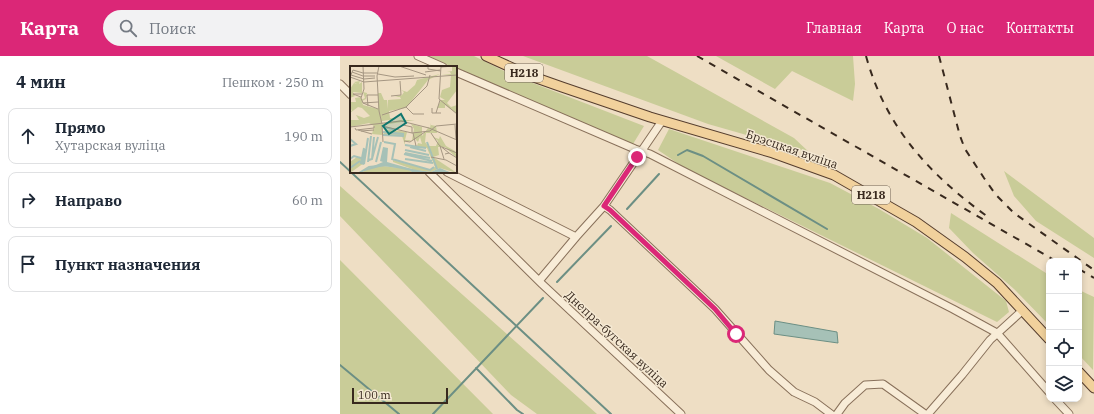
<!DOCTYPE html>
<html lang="ru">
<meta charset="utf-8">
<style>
:root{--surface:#fff;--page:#f2f2f3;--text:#1f2937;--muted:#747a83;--line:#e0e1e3;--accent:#db2777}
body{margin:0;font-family:"IBM Plex Serif",serif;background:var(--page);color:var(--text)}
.controls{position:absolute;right:12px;bottom:12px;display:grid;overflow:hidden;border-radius:8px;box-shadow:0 2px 6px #0003}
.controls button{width:36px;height:36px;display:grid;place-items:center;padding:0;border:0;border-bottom:1px solid var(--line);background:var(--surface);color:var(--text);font:20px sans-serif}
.scale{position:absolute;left:12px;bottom:10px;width:96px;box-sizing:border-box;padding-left:4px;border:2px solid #38291e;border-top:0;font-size:11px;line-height:14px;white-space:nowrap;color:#38291e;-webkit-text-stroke:3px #f5e9d3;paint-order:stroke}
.stop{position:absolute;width:12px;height:12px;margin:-9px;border:3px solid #db2777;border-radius:50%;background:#fff}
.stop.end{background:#db2777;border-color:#fff;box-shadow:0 1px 4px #0008}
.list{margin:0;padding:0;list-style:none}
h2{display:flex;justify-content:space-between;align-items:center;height:52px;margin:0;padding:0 16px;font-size:17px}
h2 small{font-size:13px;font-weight:400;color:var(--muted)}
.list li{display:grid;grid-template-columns:26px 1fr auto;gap:12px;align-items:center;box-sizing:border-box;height:56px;margin:0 8px 8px;padding:0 8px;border:1px solid var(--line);border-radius:8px}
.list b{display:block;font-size:15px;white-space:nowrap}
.list p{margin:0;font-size:13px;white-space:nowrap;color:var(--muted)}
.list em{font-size:13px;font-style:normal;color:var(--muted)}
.icon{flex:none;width:22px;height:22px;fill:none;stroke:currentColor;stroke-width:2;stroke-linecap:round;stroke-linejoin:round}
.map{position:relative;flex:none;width:754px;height:358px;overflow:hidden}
header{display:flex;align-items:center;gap:24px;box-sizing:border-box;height:56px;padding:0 20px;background:var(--accent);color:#fff}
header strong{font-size:19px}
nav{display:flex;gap:22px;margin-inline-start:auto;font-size:14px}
.search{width:280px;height:36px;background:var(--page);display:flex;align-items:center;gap:10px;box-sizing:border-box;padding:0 14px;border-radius:22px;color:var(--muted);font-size:15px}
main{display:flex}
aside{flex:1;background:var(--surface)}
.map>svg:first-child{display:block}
.green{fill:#c9cc98}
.water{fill:#a6c1b7;stroke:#6c8f84}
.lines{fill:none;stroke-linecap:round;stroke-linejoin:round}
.stream{stroke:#6c8f84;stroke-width:2}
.minor-casing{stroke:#88705a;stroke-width:9}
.major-casing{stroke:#563e2e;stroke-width:11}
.minor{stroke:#f8ecd7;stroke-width:7}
.major{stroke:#f1d19c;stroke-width:9}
.rail{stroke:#38291e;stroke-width:2;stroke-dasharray:7 7;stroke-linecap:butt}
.route{stroke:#db2777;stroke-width:5}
.labels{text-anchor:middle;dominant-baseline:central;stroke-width:3;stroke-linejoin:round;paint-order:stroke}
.shield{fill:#f5e9d3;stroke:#716354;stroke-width:1}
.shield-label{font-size:11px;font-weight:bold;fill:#38291e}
.street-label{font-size:12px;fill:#38291e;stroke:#f5e9d3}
.inset-river{fill:none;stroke:#a6c1b7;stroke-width:2}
.inset-road{fill:none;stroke:#a59682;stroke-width:1}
.view{fill:#0f766e;fill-opacity:0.15;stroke:#0f766e;stroke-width:2}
.inset-edge{fill:none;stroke:#38291e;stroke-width:2}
</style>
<header>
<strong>Карта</strong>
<div class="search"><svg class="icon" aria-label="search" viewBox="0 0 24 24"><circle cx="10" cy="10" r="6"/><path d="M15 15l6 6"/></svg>Поиск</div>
<nav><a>Главная</a><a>Карта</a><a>О нас</a><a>Контакты</a></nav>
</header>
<main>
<aside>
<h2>4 мин<small>Пешком · 250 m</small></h2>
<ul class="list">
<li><svg class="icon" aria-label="ahead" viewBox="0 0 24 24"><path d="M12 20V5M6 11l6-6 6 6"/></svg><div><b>Прямо</b><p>Хутарская вуліца</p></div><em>190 m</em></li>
<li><svg class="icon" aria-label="right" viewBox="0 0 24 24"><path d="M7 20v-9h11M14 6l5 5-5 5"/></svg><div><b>Направо</b></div><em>60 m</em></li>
<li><svg class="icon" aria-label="arrive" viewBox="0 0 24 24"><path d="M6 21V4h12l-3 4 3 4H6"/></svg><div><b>Пункт назначения</b></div></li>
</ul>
</aside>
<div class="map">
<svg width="754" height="358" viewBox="0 0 754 358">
<rect width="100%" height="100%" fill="#eedec4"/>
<path class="green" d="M 89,0 L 134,0 L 172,19 L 304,70 L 293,88 L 136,23 L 116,13 L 116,11 L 112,11 Z
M 183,0 L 307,0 L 454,82 L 470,97 L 368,68 Z
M 376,0 L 513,0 L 515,28 L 513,45 L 452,15 L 435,33 Z
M 329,73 L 490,127 L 539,153 L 587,182 L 666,245 L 669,256 L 657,266 L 343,111 L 318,94 Z
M 664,115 L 754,182 L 754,202 L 696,165 L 674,140 Z
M 0,130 L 257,358 L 197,358 L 171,339 L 0,160 Z
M 611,157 L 709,219 L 709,269 L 674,233 L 633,197 L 609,172 Z
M 0,204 L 153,358 L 0,358 Z
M 739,234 L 754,241 L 753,314 L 739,299 Z"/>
<path class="water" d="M 435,265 L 497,276 L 498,287 L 434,278 Z"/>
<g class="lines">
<path class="stream" d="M 338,99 L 347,94 L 363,100 L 487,173
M 0,106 L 271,358
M 287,153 L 319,118
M 217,226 L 271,170
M 0,309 L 59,358
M 136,312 L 177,354 L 183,358
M 93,358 L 203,242"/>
<defs>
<path id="minor" d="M 78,0 L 103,11
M 116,16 L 295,93 L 310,98 L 613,253 L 657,277 L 709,336
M 0,28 L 11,39
M 89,116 L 202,228 L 341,358
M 107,116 L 236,181 L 264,150 L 322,65
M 264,150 L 270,154 L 375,253 L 429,314 L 454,336 L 475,346 L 491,358
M 199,225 L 236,181
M 715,343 L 729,358
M 497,358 L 505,347 L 525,329 L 543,328 L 585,358
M 588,358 L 622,319 L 650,284 L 683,254"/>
<path id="major" d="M 146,0 L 188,19 L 222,31 L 310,61 L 433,97 L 494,119 L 576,166 L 625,201 L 657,227 L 709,283
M 739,316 L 754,332"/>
</defs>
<use href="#minor" class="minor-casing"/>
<use href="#major" class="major-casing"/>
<use href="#minor" class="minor"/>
<use href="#major" class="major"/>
<path class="rail" d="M 357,0 L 716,205
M 526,0 C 546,72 589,118 648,161
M 599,0 L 620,80 L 625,93 L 644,122 L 656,139 L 674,157 L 754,214
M 739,213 L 754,222"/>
</g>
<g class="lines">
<path class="route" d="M 297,101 L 264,150 L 270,154 L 375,253 L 396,278"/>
</g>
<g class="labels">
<g class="shield">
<rect x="165" y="8" width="38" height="18" rx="3"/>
<rect x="512" y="130" width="38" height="18" rx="3"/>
</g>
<g class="shield-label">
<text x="184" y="17">Н218</text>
<text x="531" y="139">Н218</text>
</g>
<g class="street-label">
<text transform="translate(452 93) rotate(19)">Брэсцкая вуліца</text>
<text transform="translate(277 283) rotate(43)">Днепра-бугская вуліца</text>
</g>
</g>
<g transform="translate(10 10)">
<rect width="107" height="107" fill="#eedec4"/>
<path d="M 102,0 L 107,0 L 107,24 L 97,37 L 101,41 L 107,39 L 107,48 L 95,39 L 95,42 L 87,42 L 91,34 L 95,34 L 90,31 L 92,24 L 100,21 L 101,9 L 92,8 L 101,8 L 100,6 L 97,6 L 102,5 ZM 90,8 L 78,14 L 56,42 L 39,45 L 40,52 L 46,53 L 32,55 L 32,58 L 50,54 L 65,54 L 32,59 L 32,69 L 22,68 L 24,60 L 19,57 L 0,61 L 0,54 L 9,54 L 6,49 L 14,52 L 20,50 L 12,42 L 8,41 L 0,47 L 2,44 L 0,43 L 0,36 L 6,36 L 5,32 L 11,31 L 11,34 L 15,32 L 13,26 L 17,27 L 16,33 L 12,35 L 13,39 L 28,43 L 28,27 L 31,27 L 34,34 L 37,34 L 38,43 L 38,34 L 51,33 L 50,31 L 45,31 L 52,29 L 54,26 L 51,24 L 57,26 L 65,19 L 67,14 ZM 10,15 L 9,18 L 12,16 L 12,27 L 3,26 L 5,30 L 0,32 L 0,36 L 0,23 L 4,17 L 7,18 L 4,16 ZM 81,57 L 81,59 L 86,60 L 87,67 L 76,67 L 75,76 L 78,80 L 86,80 L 88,75 L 83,71 L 89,73 L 90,70 L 96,80 L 105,85 L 107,92 L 95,81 L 88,81 L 89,89 L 83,91 L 107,107 L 90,102 L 81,106 L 65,104 L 43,96 L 43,94 L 80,104 L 85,101 L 77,82 L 67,80 L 68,77 L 72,78 L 70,71 L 68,76 L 65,73 L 59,75 L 55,75 L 55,79 L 52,70 L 33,69 L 35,64 L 50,65 L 57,66 L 55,74 L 62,74 L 64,63 L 61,58 L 72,61 L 72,70 L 78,62 L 77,61 L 80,62 ZM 14,82 L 14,97 L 0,107 L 0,96 L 7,91 L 12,92 ZM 33,100 L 58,103 L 63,107 L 11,107 L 19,102 Z" fill="#c9cc98"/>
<path d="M 33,81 L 38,82 L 37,96 L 65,104 L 81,106 L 90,102 L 102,107 L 63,107 L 58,103 L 33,100 L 7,107 L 33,96 L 30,95 Z" fill="#a6c1b7"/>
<path class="inset-river" d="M 34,61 L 46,64M 33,66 L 54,68M 33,69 L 54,70M 0,73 L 6,78 L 0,80M 34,76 L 45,78 L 42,94M 77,76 L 87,103M 55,79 L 76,82M 60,81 L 76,85M 14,82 L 11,97 L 14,98M 55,84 L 79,89M 55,87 L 80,92M 54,88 L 82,95M 0,93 L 4,90 L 11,92M 22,93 L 28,71M 42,93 L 80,104 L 84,101M 55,93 L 83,97M 19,94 L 22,93 L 24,71M 18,96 L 21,70M 26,96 L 31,76M 13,97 L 15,83M 14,98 L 18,72M 0,102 L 10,95M 9,107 L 19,101 L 37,99 L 77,107M 83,107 L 88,105 L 98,107"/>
<path class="inset-road" d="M 29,0 L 27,10 L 29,45 L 32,58M 49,0 L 76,9M 78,0 L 78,3 L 91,5M 91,0 L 89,33 L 107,48M 91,1 L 104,0M 2,6 L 13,10 L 25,10M 75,6 L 90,4M 28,8 L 45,11 L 64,10M 1,9 L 14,13 L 25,12M 0,11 L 3,4 L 13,7 L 27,7M 0,11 L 14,16 L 27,15M 27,15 L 107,9M 41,30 L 51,29 L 50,15M 11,31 L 3,28 L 12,28M 13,37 L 11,32 L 14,23 L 13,0M 13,37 L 28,43M 13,37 L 28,36M 18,40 L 17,29 L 28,29M 56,41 L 63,48 L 74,48M 82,42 L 82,47 L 91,47M 86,47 L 90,34M 32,49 L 56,41 L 77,20 L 80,9M 32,59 L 33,76M 53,59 L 62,61 L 62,67M 105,59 L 106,73M 32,60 L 62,67 L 80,65 L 86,60 L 107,58M 0,61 L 51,55 L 79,62 L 107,74M 5,62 L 6,64 L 24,62 L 24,60M 8,64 L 22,68M 11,65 L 24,64M 63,67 L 66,80M 81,67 L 89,79 L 99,87M 54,75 L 60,76 L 75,66M 90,80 L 94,93M 92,81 L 107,87M 95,88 L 99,87 L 107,92M 81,91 L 96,94 L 107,100"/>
<path class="view" d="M 51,48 L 56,57 L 39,68 L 33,60 Z"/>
<rect width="107" height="107" class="inset-edge"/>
</g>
</svg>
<div class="controls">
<button>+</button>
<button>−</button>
<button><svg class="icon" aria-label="locate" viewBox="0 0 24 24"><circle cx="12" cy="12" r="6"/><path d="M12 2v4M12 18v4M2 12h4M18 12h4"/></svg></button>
<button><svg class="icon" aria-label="layers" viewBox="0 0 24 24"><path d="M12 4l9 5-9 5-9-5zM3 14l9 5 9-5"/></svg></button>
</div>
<div class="scale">100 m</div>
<div class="stop" style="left:396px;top:278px"></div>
<div class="stop end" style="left:297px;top:101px"></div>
</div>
</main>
